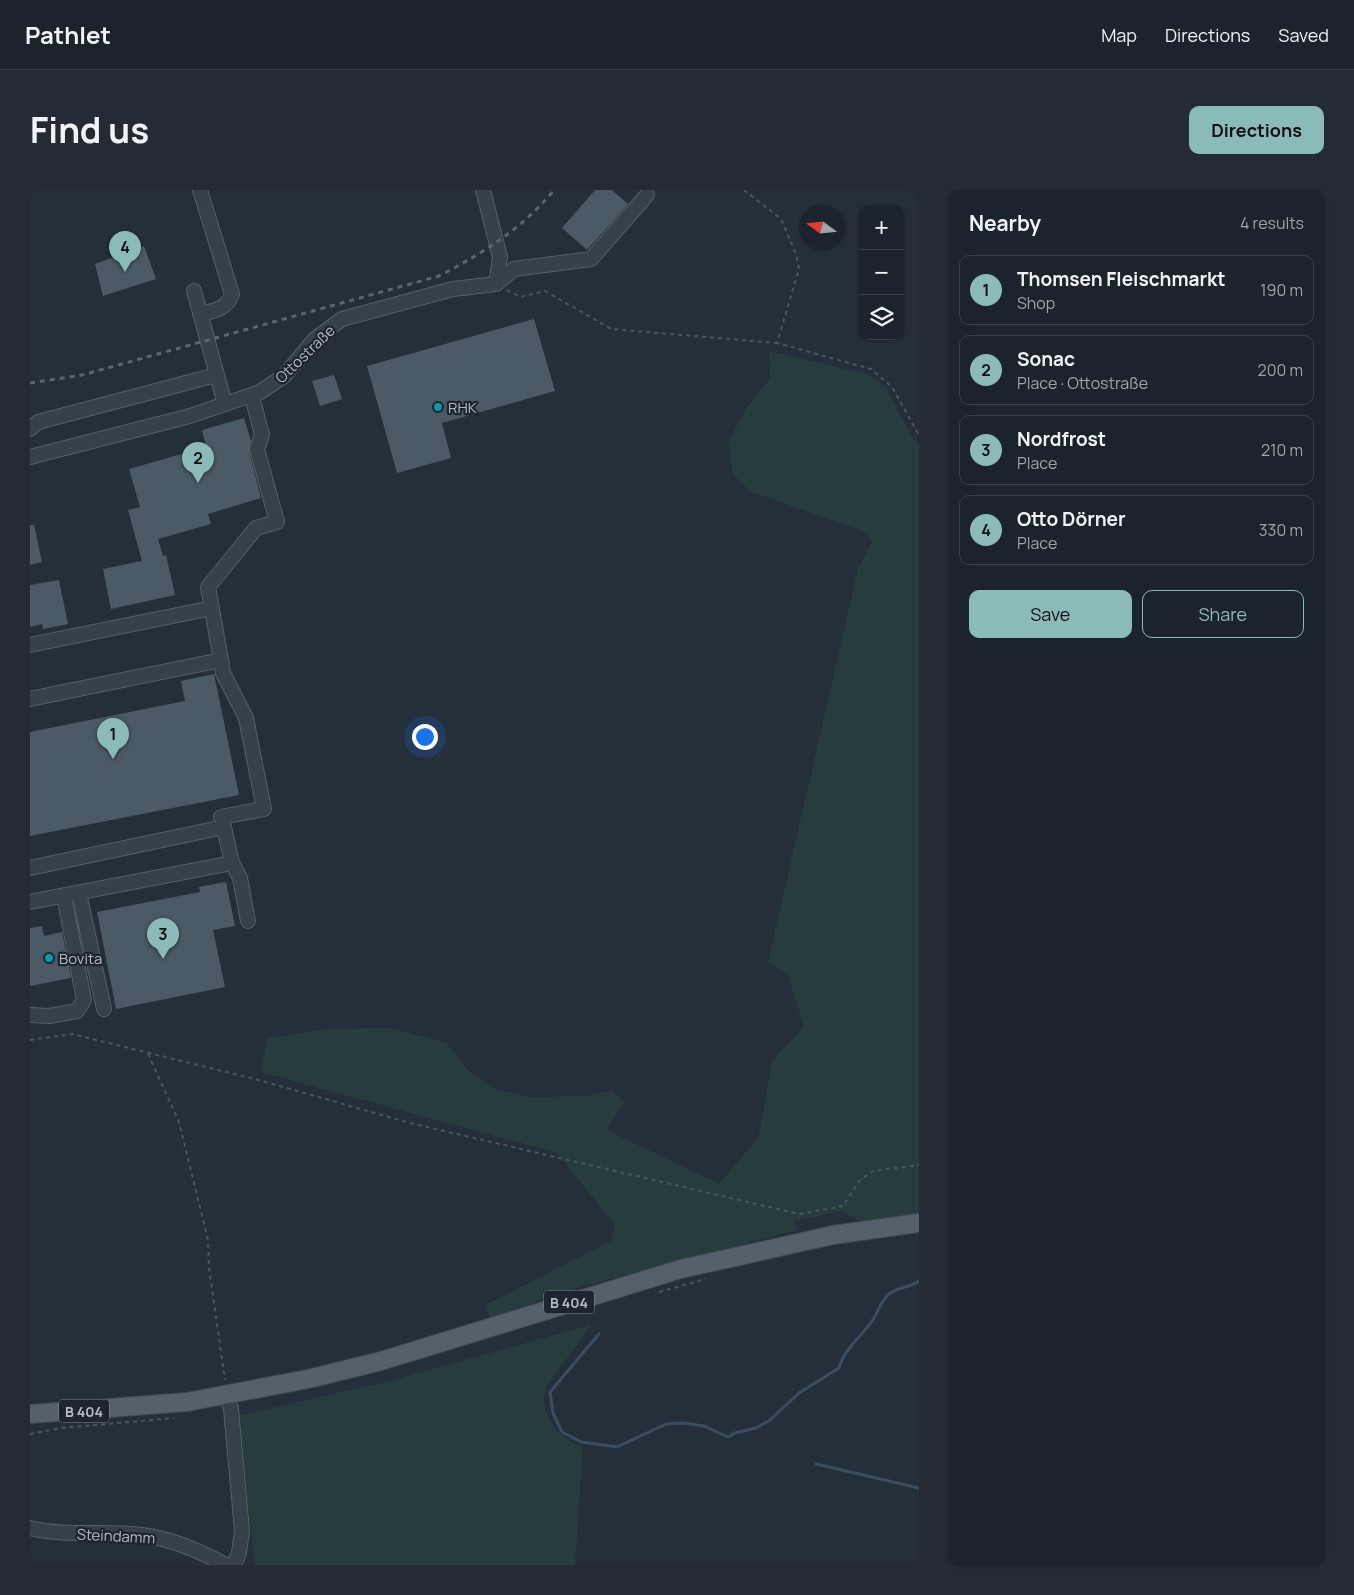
<!DOCTYPE html>
<meta charset="utf-8">
<style>
:root{--surface:#1b232c;--page:#242b34;--text:#f1f3f6;--muted:#a0a4a9;--line:#394048;--accent:#8bbbb9}
body{margin:0;font-family:Manrope,sans-serif;background:var(--page);color:var(--text)}
.controls{position:absolute;right:15px;top:15px;display:grid;overflow:hidden;border-radius:10px;box-shadow:0 1px 4px #0004}
.controls button{width:45px;height:45px;display:grid;place-items:center;padding:0;border:0;border-bottom:1px solid var(--line);background:var(--surface);color:var(--text);font:25px sans-serif}
.compass{position:absolute;left:769px;top:15px;width:45px;height:45px;border-radius:50%;background:var(--surface);box-shadow:0 1px 4px #0004;rotate:285deg}
.you{position:absolute;left:394px;top:546px;width:18px;height:18px;margin:-12px;border:4px solid #fff;border-radius:50%;background:#1a73e8;box-shadow:0 0 0 8px #1a73e833}
.badge{display:grid;place-items:center;width:32px;height:32px;border-radius:50%;background:var(--accent);color:#111;font-size:16px;font-weight:700}
.pin{position:absolute;translate:-50% -41px;filter:drop-shadow(0 1px 2px #0008)}
.pin::after{content:'';position:absolute;top:26px;width:18px;height:15px;background:inherit;clip-path:polygon(0 0,100% 0,50% 100%)}
.list{margin:0;padding:0;list-style:none}
h2{display:flex;justify-content:space-between;align-items:center;height:65px;margin:0;padding:0 20px;font-size:21px}
h2 small{font-size:16px;font-weight:400;color:var(--muted)}
.list li{display:grid;grid-template-columns:32px 1fr auto;gap:15px;align-items:center;box-sizing:border-box;height:70px;margin:0 10px 10px;padding:0 10px;border:1px solid var(--line);border-radius:10px}
.list b{display:block;font-size:19px;white-space:nowrap}
.list p{margin:0;font-size:16px;white-space:nowrap;color:var(--muted)}
.list em{font-size:16px;font-style:normal;color:var(--muted)}
.actions{display:flex;gap:10px;padding:15px 20px}
.actions a{flex:1;padding:11px 0;border:1px solid var(--accent);border-radius:10px;text-align:center;font-size:18px;color:var(--accent)}
.actions .main{background:var(--accent);color:#111}
.icon{flex:none;width:28px;height:28px;fill:none;stroke:currentColor;stroke-width:2;stroke-linecap:round;stroke-linejoin:round}
.map{position:relative;flex:none;width:889px;height:1375px;overflow:hidden;border-radius:10px}
header{display:flex;align-items:center;gap:30px;box-sizing:border-box;height:70px;padding:0 25px;background:var(--surface);border-bottom:1px solid var(--line)}
header strong{font-size:24px}
nav{display:flex;gap:28px;margin-inline-start:auto;font-size:18px}
.intro{display:flex;align-items:center;justify-content:space-between;box-sizing:border-box;height:120px;padding:0 30px}
h1{margin:0;font-size:35px}
.button{padding:12px 22px;border-radius:10px;background:var(--accent);color:#111;font-size:18px;font-weight:700}
main{display:flex;gap:30px;padding:0 30px}
aside{flex:1;background:var(--surface);border-radius:10px;box-shadow:0 1px 4px #0004}
.map>svg:first-child{display:block}
.green{fill:#273c3c}
.lines{fill:none;stroke-linecap:round;stroke-linejoin:round}
.stream{stroke:#3a4e62;stroke-width:3}
.building{fill:#4c5a65}
.minor-casing{stroke:#555f68;stroke-width:16}
.major-casing{stroke:#404a53;stroke-width:20}
.path{stroke:#45595a;stroke-width:2;stroke-dasharray:4 4;stroke-linecap:butt}
.minor{stroke:#37414a;stroke-width:14}
.major{stroke:#55606a;stroke-width:18}
.rail{stroke:#5a6571;stroke-width:3;stroke-dasharray:5 5;stroke-linecap:butt}
.culture-dot{fill:#0f9aa8;stroke:#1d262f;stroke-width:2}
.labels{text-anchor:middle;dominant-baseline:central;stroke-width:4.5;stroke-linejoin:round;paint-order:stroke}
.shield{fill:#1d262f;stroke:#868f99;stroke-width:1}
.shield-label{font-size:14px;font-weight:bold;fill:#b3bcc6}
.street-label{font-size:15px;fill:#b3bcc6;stroke:#1d262f}
.poi-label{font-size:15px;fill:#b3bcc6;stroke:#1d262f;text-anchor:start}
</style>
<header>
<strong>Pathlet</strong>
<nav><a>Map</a><a>Directions</a><a>Saved</a></nav>
</header>
<div class="intro"><h1>Find us</h1><a class="button">Directions</a></div>
<main>
<div class="map">
<svg width="889" height="1375" viewBox="0 0 889 1375">
<rect width="100%" height="100%" fill="#242f3a"/>
<path class="green" d="M 739,161 L 837,184 L 856,197 L 878,240 L 889,256 L 889,1024 L 829,1031 L 812,1021 L 764,1031 L 767,1040 L 540,1100 L 460,1128 L 455,1115 L 581,1051 L 585,1035 L 527,963 L 231,882 L 238,848 L 296,839 L 360,838 L 415,852 L 439,881 L 465,899 L 499,907 L 556,906 L 582,900 L 594,912 L 577,940 L 689,994 L 729,946 L 742,871 L 774,837 L 758,785 L 738,772 L 828,379 L 842,352 L 835,342 L 720,301 L 702,283 L 699,251 L 716,218 L 740,189 Z
M 561,1135 L 517,1196 C 506,1221 529,1249 553,1257 L 545,1375 L 225,1375 L 207,1226 L 360,1191 Z"/>
<g class="lines">
<path class="stream" d="M 569,1144 L 520,1202 L 523,1223 L 532,1242 L 551,1252 L 587,1257 L 636,1234 L 653,1233 L 674,1236 L 698,1247 L 705,1243 L 726,1238 L 740,1230 L 769,1203 L 809,1178 C 814,1159 831,1147 842,1131 C 848,1123 850,1112 858,1105 C 866,1097 880,1098 889,1091
M 786,1274 L 889,1298"/>
</g>
<path class="building" d="M 565,0 L 582,0 L 598,14 L 557,60 L 532,38 Z
M 114,56 L 126,89 L 73,106 L 65,74 Z
M 504,129 L 525,201 L 412,233 L 421,268 L 367,283 L 337,176 Z
M 304,185 L 312,209 L 290,216 L 282,191 Z
M 214,228 L 221,251 L 219,261 L 231,308 L 178,324 L 181,334 L 128,349 L 133,366 L 136,365 L 145,405 L 81,419 L 73,379 L 112,371 L 98,320 L 110,317 L 99,279 L 176,257 L 172,240 Z
M 0,335 L 4,335 L 12,372 L 0,375 Z
M 29,390 L 38,434 L 13,439 L 12,434 L 0,437 L 0,395 Z
M 184,484 L 209,605 L 0,646 L 0,542 L 155,511 L 151,491 Z
M 196,692 L 205,736 L 183,740 L 195,797 L 86,819 L 67,722 L 170,702 L 169,697 Z
M 12,736 L 14,746 L 32,742 L 41,788 L 0,796 L 0,738 Z"/>
<g class="lines">
<defs>
<path id="minor" d="M 170,0 L 202,104 C 197,119 184,121 170,124
M 453,0 L 470,67 L 466,94
M 466,94 L 484,79 L 561,69 L 617,5
M 164,101 L 195,214
M 0,239 L 8,232 L 186,185
M 0,267 L 160,226 L 230,202 L 254,186 L 285,149 L 312,129 L 423,99 L 466,94
M 0,455 L 182,418
M 191,470 L 178,397 L 226,338 L 247,332 L 227,259 L 232,245 L 222,206
M 0,509 L 191,470 L 193,483 L 216,528 L 234,619 L 191,627 L 194,637 L 0,678
M 202,673 L 210,688 L 218,731
M 49,703 L 74,819
M 0,712 L 202,673 L 194,637
M 0,825 L 19,826 L 47,821 L 54,810 L 34,706
M 197,1205 L 201,1219 L 212,1341 L 209,1363 L 204,1375
M 0,1338 C 37,1347 75,1340 112,1345 C 143,1349 169,1361 196,1375"/>
<path id="major" d="M 0,1224 L 157,1212 L 278,1189 L 351,1171 L 651,1079 L 803,1045 L 889,1033"/>
</defs>
<use href="#minor" class="minor-casing"/>
<use href="#major" class="major-casing"/>
<path class="path" d="M 714,0 L 751,29 L 766,64 L 769,79 L 747,153 L 841,179 L 862,197 L 889,245
M 477,100 L 490,107 L 515,101 L 581,139 L 747,153
M 0,850 L 42,844 L 225,889 L 380,933 L 769,1024 L 813,1016 L 829,991 L 843,981 L 889,975
M 118,864 L 149,932 L 178,1050 L 179,1078 L 195,1190
M 629,1102 L 676,1089
M 0,1244 L 32,1238 L 144,1228"/>
<use href="#minor" class="minor"/>
<use href="#major" class="major"/>
<path class="rail" d="M 0,193 L 52,185 L 409,86 C 453,63 492,39 524,0"/>
</g>
<g class="culture-dot">
<circle cx="408" cy="217" r="5"/>
<circle cx="19" cy="768" r="5"/>
</g>
<g class="labels">
<g class="shield">
<rect x="514" y="1100.5" width="50" height="23" rx="4"/>
<rect x="29" y="1209.5" width="50" height="23" rx="4"/>
</g>
<g class="shield-label">
<text x="539" y="1112">B 404</text>
<text x="54" y="1221">B 404</text>
</g>
<g class="street-label">
<text transform="translate(275 164) rotate(-44)">Ottostraße</text>
<text transform="translate(86 1346) rotate(3)">Steindamm</text>
</g>
<g class="poi-label">
<text x="418" y="217">RHK</text>
<text x="29" y="768">Bovita</text>
</g>
</g>
</svg>
<div class="controls">
<button>+</button>
<button>−</button>
<button><svg class="icon" aria-label="layers" viewBox="0 0 24 24"><path d="M12 4l9 5-9 5-9-5zM3 14l9 5 9-5"/></svg></button>
</div>
<svg class="compass" viewBox="-18 -18 36 36"><path d="M0-13l5 13h-10z" fill="#e53935"/><path d="M0 13l5-13h-10z" fill="#a0a4a9"/></svg>
<div class="you"></div>
<div class="pin badge" style="left:83px;top:569px">1</div>
<div class="pin badge" style="left:168px;top:293px">2</div>
<div class="pin badge" style="left:133px;top:769px">3</div>
<div class="pin badge" style="left:95px;top:82px">4</div>
</div>
<aside>
<h2>Nearby<small>4 results</small></h2>
<ul class="list">
<li><span class="badge">1</span><div><b>Thomsen Fleischmarkt</b><p>Shop</p></div><em>190 m</em></li>
<li><span class="badge">2</span><div><b>Sonac</b><p>Place · Ottostraße</p></div><em>200 m</em></li>
<li><span class="badge">3</span><div><b>Nordfrost</b><p>Place</p></div><em>210 m</em></li>
<li><span class="badge">4</span><div><b>Otto Dörner</b><p>Place</p></div><em>330 m</em></li>
</ul>
<div class="actions"><a class="main">Save</a><a>Share</a></div>
</aside>
</main>
